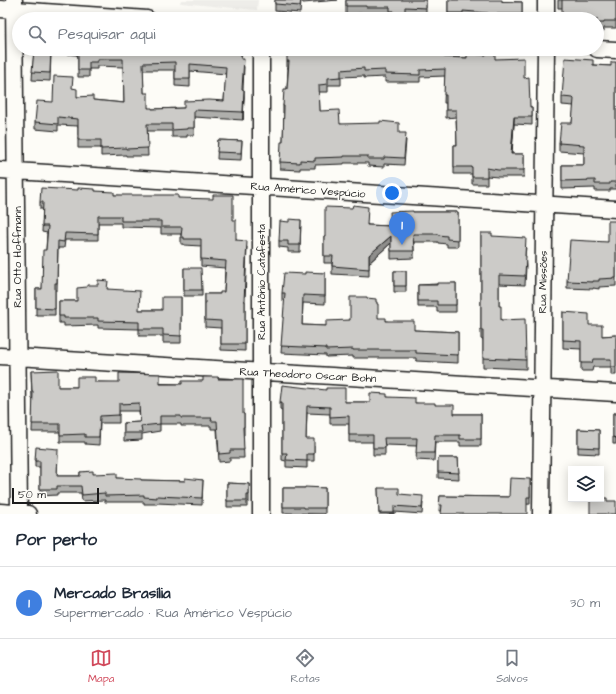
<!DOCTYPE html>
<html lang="pt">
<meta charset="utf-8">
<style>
:root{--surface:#fff;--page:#f2f2f3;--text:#1f2937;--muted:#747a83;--line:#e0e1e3;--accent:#d1495b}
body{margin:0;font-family:"Architects Daughter",sans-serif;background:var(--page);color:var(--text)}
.controls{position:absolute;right:12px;bottom:12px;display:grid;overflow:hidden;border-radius:0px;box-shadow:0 2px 10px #0003}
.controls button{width:36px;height:36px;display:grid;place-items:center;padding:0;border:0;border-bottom:1px solid var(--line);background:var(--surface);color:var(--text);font:20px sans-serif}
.scale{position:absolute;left:12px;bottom:10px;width:87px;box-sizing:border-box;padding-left:4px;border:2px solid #1c1c1c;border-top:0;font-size:11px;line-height:14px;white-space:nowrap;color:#1c1c1c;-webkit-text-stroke:3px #fdfcf7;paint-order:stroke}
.you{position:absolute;left:392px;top:193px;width:14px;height:14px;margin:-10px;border:3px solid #fff;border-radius:50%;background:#1a73e8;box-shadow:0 0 0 6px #1a73e833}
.badge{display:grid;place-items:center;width:26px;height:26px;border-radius:50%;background:var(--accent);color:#fff;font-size:13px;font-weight:700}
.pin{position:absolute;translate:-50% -33px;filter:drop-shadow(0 1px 2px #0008)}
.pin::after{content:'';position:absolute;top:21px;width:14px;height:12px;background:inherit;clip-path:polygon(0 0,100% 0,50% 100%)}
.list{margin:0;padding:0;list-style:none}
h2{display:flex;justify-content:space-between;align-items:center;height:52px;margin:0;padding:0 16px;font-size:17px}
h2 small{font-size:13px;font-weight:400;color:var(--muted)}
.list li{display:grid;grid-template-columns:26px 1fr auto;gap:12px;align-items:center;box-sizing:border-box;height:72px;padding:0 16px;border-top:1px solid var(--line)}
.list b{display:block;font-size:15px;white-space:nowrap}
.list p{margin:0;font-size:13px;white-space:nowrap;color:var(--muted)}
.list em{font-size:13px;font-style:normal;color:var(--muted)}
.icon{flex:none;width:22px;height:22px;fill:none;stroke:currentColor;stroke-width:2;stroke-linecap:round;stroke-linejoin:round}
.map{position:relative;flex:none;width:616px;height:514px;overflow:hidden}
.search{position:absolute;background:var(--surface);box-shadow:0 2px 10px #0003;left:12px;right:12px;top:12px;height:44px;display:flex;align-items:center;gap:10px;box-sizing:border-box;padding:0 14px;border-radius:22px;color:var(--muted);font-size:15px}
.sheet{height:124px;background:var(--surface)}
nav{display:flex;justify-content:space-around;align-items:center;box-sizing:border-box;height:56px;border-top:1px solid var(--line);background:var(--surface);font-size:11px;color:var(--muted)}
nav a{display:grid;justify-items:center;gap:2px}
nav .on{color:var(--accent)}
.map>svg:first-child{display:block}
.built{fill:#eeede9}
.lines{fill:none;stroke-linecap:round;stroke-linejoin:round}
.minor-casing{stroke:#1c1c1c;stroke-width:19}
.minor{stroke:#fdfcf7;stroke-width:16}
.wall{fill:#afafac;stroke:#1c1c1c;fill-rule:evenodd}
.shaded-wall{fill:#8f8e8c;stroke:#1c1c1c}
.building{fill:#cccbc8;stroke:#1c1c1c;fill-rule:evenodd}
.labels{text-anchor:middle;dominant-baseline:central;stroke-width:3.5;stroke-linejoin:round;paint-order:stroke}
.street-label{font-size:11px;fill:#1c1c1c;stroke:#fdfcf7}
</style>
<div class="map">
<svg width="616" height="514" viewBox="0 0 616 514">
<rect width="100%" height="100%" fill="#fdfcf7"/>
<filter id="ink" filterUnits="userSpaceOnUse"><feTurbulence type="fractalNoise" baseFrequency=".025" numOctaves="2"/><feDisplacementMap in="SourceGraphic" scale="8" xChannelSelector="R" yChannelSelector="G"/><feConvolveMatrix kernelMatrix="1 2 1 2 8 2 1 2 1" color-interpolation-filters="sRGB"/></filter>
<g filter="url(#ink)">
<path class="built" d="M 181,0 L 258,0 L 257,10 L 180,3 Z"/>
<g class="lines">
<defs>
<path id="minor" d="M 14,0 L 19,514
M 0,9 L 147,19
M 546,19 L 546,0
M 597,49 L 616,50
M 0,170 L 616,209
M 0,356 L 616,393
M 0,512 L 28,514
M 261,514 L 261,49
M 541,514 L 546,49"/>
</defs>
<use href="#minor" class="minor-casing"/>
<use href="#minor" class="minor"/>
</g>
<path class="wall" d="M 275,0 L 301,0 L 300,13 L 275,11 Z
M 302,0 L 338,0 L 303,3 Z
M 346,0 L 426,0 L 426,15 L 405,15 L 405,19 L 390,19 L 390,15 L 366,15 L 366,13 L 346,14 Z
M 448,0 L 522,2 L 522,19 L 448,19 Z
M 558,0 L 616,0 L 616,28 L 604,28 L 604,31 L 597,31 L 597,19 L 562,8 L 558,8 Z
M 34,49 L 166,49 L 206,50 L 206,49 L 242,49 L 241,59 L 244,67 L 243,89 L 244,97 L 243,120 L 194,117 L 194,135 L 187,135 L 187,137 L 172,137 L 172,131 L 147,131 L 148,156 L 126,156 L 126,155 L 101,156 L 101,148 L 78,148 L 78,126 L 58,125 L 58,131 L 35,129 L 35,122 L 53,102 L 73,88 L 77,97 L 93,100 L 124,103 L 123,67 L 97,66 L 97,69 L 89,69 L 89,77 L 78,77 L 78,56 L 77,56 L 77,55 L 51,53 L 50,81 L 32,80 ZM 143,70 L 175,70 L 175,86 L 190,87 L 190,71 L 226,74 L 224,101 L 184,108 L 152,109 L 148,108 L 144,93 Z
M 399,50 L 440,50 L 444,57 L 495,59 L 524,78 L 530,107 L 532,107 L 532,125 L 514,124 L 512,154 L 524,154 L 524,177 L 498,177 L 487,176 L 487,184 L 472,184 L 472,174 L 454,174 L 454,145 L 457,145 L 456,117 L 446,118 L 446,103 L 444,103 L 445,76 L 420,77 L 420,82 L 385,82 L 385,77 L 364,78 L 364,76 L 341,77 L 341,85 L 328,85 L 328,92 L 319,92 L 320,111 L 340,124 L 399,133 L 406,140 L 404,165 L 384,164 L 384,167 L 368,166 L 368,163 L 344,163 L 344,164 L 315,165 L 315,168 L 300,168 L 300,170 L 280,169 L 280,162 L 283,142 L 284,113 L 283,113 L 283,106 L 287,89 L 288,68 L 287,68 L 287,61 Z
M 616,62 L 616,189 L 610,189 L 610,191 L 595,191 L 595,188 L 562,189 L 562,165 L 584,165 L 584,153 L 559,151 L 559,143 L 572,123 L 574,106 L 562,105 L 562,97 L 593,65 L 611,66 Z
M 218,140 L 242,141 L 241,160 L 217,159 Z
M 95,191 L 114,195 L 178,198 L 233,220 L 236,240 L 247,247 L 245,301 L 245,351 L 221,350 L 221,328 L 205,327 L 205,294 L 220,294 L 224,292 L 225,268 L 201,266 L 201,246 L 184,245 L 184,244 L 181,244 L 181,234 L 161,234 L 161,228 L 121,227 L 121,223 L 98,223 L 98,240 L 65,240 L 64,248 L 58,248 L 57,290 L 55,290 L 55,315 L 36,315 L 36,289 L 42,289 L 46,250 L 47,233 L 42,232 L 43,209 L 40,209 L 40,202 Z
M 352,208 L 368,225 L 390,226 L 413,212 L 458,212 L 458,247 L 447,247 L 447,244 L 438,243 L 438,242 L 414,242 L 414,258 L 391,259 L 391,243 L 369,263 L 369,276 L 332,274 L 332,263 L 324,263 L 324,236 L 325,236 Z
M 301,220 L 300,252 L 288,252 L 288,248 L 279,247 L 279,241 L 289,222 Z
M 616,221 L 616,286 L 599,287 L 599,289 L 593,288 L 593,289 L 567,288 L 567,281 L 608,242 Z
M 481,233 L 526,247 L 525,256 L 526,266 L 525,285 L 499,284 L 499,306 L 501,320 L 526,360 L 526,369 L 483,367 L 483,340 L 481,339 Z
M 184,268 L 202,290 L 202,296 L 184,296 Z
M 394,271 L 406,271 L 406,292 L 394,292 Z
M 325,273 L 325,304 L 303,303 L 302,325 L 326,326 L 350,320 L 367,298 L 378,318 L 414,330 L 458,332 L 458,363 L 416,361 L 416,358 L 353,358 L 353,356 L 326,357 L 326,355 L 281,353 L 285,300 L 282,300 L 282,293 L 305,274 Z
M 456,283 L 456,312 L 437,312 L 437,307 L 418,307 L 418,285 Z
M 108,289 L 139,310 L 162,310 L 181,297 L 181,343 L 163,343 L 163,336 L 139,336 L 139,329 L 98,328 L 98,325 L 64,326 L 64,323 L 59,323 L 59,301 L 77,301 Z
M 563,312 L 589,325 L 602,336 L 616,335 L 616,375 L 611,375 L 611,367 L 593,367 L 592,371 L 581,371 L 581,349 L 563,348 Z
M 31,371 L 58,387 L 77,387 L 95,382 L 182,384 L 218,379 L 243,414 L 244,414 L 244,435 L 243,435 L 244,458 L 230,458 L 230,461 L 219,462 L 217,429 L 211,429 L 211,426 L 181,426 L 181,424 L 160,424 L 160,431 L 142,434 L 142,440 L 124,441 L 124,423 L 140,422 L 139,411 L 119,411 L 119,423 L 100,423 L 99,445 L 85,444 L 85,442 L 60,442 L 60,432 L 32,432 L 33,399 L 32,399 Z
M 387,397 L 415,403 L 435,405 L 454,414 L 481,414 L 481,446 L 460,446 L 460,442 L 435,442 L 434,461 L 416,460 L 417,446 L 385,445 L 385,455 L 373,455 L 373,442 L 349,442 L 349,424 L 330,424 L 330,414 L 307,413 L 306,439 L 314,446 L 314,461 L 307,461 L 307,468 L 286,467 L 286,461 L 282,460 L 282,410 L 280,409 L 280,402 L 370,402 Z
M 613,413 L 616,413 L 616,444 L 613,444 Z
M 578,429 L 599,430 L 599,454 L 578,453 Z
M 58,455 L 57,476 L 80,476 L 80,472 L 117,478 L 141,480 L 185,481 L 203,480 L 202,505 L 157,503 L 157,504 L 144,504 L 144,502 L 105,502 L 105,500 L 82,501 L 81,493 L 57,493 L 57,495 L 40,496 L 40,467 L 35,467 L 35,461 Z
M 438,458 L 458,458 L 459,479 L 438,478 Z
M 530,479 L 530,504 L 439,511 L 440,496 L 509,497 Z
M 227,483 L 249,484 L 249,502 L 247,502 L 247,507 L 227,507 Z
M 283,488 L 325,488 L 325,514 L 283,513 Z
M 378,488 L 423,503 L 422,514 L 394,512 L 394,514 L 379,514 Z"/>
<path class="shaded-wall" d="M 244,90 L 244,97 L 243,120 L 243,112 Z
M 514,117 L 514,124 L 511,161 L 511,154 Z
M 391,236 L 391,243 L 369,263 L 369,255 Z"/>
<path class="building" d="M 275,0 L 301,0 L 300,6 L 275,4 Z
M 346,0 L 426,0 L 426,8 L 405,7 L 405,16 L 394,16 L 394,11 L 390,11 L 390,7 L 366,7 L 366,6 L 346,6 Z
M 448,0 L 502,0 L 502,2 L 522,2 L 522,14 L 488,14 L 488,13 L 463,11 L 463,13 L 448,13 Z
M 562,0 L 616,0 L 616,21 L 604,21 L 604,23 L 597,23 L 597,19 L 562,19 Z
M 34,49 L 51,49 L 50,73 L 32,72 Z
M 78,49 L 166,49 L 206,50 L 206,49 L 241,49 L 241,59 L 244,59 L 242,89 L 244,90 L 243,112 L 194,110 L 194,128 L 187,128 L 187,129 L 172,130 L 172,124 L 147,124 L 148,148 L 126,149 L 126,148 L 101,149 L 101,140 L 78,140 L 78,119 L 58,117 L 58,124 L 35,122 L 37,101 L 53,102 L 54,76 L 73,77 L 72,88 L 77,89 L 77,97 L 93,96 L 93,100 L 124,103 L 123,59 L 97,59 L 97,62 L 89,62 L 89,70 L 78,70 ZM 175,62 L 175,79 L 190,79 L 190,64 L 226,67 L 224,101 L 209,100 L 184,101 L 184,108 L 152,109 L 152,108 L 148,108 L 148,93 L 144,93 L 143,63 Z
M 287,49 L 399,49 L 399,50 L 440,49 L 440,50 L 444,50 L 444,57 L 467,58 L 467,54 L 486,55 L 486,49 L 495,49 L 495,59 L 524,58 L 524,78 L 529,77 L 530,107 L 532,107 L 532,117 L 514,117 L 511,154 L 524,154 L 524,170 L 498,170 L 487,168 L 487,177 L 472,177 L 472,167 L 454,167 L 454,145 L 457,145 L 456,110 L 446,110 L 446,95 L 444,95 L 445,69 L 420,70 L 420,75 L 385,74 L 385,70 L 364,71 L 364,68 L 341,70 L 341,77 L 328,78 L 328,84 L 319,85 L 320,111 L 339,110 L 340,124 L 380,123 L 380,121 L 399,123 L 399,133 L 406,133 L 404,158 L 384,157 L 384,159 L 368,159 L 368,156 L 344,156 L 344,157 L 315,158 L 315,161 L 300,160 L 300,163 L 280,162 L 281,142 L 283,142 L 284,106 L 283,106 L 284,89 L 287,89 L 289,61 L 287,61 Z
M 565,58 L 593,60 L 593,65 L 611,66 L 611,62 L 616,62 L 616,182 L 610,182 L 610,184 L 595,184 L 595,180 L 562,181 L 562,165 L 584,165 L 584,145 L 559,143 L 561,123 L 572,123 L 574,99 L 573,98 L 562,97 Z
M 218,140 L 242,141 L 241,153 L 217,152 Z
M 41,188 L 78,190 L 78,188 L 95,189 L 95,191 L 114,192 L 114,195 L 178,195 L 178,198 L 213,199 L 213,195 L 233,195 L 233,220 L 236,220 L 236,240 L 247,241 L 244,301 L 245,301 L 245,344 L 221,344 L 221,321 L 205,320 L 205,294 L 220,294 L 220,292 L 224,292 L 226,261 L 201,259 L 201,239 L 184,239 L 184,237 L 181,237 L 182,227 L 161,227 L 161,221 L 121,221 L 121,216 L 98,216 L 98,234 L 65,233 L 64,242 L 58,241 L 57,283 L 55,283 L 55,309 L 36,308 L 36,289 L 42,289 L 43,250 L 46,250 L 48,226 L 42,226 L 43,202 L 40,202 Z
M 353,205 L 368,207 L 367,225 L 391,226 L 390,212 L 413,211 L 413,212 L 458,212 L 458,240 L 447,239 L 447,236 L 438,235 L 438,234 L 413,234 L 414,251 L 391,251 L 391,236 L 369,255 L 369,269 L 332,266 L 333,256 L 324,256 L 324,236 L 325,236 L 325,207 L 352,208 Z
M 289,219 L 301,220 L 300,245 L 288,245 L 288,241 L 279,241 L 280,221 L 289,222 Z
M 608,221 L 616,221 L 616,278 L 599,279 L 599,281 L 593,281 L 593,282 L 567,281 L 570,240 L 608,242 Z
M 481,233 L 492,233 L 492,236 L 526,238 L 525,256 L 526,256 L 525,276 L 499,275 L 499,306 L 501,306 L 501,320 L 525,319 L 526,360 L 483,358 L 483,330 L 481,330 Z
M 184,268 L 201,268 L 202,290 L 184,290 Z
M 394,271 L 406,271 L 406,286 L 394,286 Z
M 305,272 L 325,273 L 325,296 L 303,295 L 302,325 L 326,326 L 326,321 L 350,320 L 350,297 L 367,297 L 367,298 L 376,299 L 376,302 L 377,302 L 377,304 L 378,304 L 378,318 L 386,318 L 386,321 L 414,321 L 414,330 L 458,332 L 458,355 L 416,353 L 416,350 L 353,350 L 353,349 L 326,350 L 326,348 L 281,346 L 285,293 L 282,293 L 284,273 L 305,274 Z
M 98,280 L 108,281 L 107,289 L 140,291 L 139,310 L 162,310 L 162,297 L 181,297 L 181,336 L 163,335 L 163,329 L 139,329 L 139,322 L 98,321 L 98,318 L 64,318 L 64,316 L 59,316 L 59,301 L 77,301 L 77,288 L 87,287 L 87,285 L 98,285 Z
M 437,283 L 456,283 L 456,305 L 437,305 L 437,301 L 418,301 L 418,285 L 437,285 Z
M 563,312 L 589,314 L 589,325 L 602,325 L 602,336 L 616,335 L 616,367 L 611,367 L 611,359 L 593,359 L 592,363 L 581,363 L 581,341 L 563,340 Z
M 58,370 L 58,387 L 77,387 L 77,377 L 95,377 L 95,382 L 119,382 L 119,373 L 160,374 L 160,384 L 182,384 L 182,381 L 203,381 L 203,377 L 218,377 L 218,379 L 243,379 L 243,414 L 244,414 L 244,427 L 243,427 L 244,450 L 230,450 L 230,453 L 219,454 L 217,421 L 211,421 L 212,418 L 181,418 L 181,416 L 160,416 L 160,424 L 141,426 L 142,433 L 124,433 L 124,423 L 140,422 L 139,403 L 119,404 L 119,415 L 100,416 L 99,437 L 85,437 L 85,434 L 60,435 L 60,424 L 32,424 L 33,391 L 32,391 L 31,371 Z
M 282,385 L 326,390 L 326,388 L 345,388 L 345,402 L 370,402 L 370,393 L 387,394 L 387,397 L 415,398 L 415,403 L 435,403 L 435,405 L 454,405 L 454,414 L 481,414 L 481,439 L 460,439 L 460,435 L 435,435 L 434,453 L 416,453 L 417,438 L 384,438 L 385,448 L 373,448 L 373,435 L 349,435 L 349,416 L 330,417 L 330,407 L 307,406 L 306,439 L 314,439 L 314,454 L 307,454 L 307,461 L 286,460 L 287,453 L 282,453 L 282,402 L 280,402 Z
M 613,413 L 616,413 L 616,438 L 613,437 Z
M 578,429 L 599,430 L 599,448 L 578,447 Z
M 36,447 L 58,449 L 57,476 L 80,476 L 80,472 L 93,471 L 93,474 L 117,473 L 117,478 L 141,479 L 141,480 L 185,481 L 185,478 L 203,480 L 202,498 L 157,496 L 157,498 L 144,497 L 144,495 L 105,496 L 105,493 L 82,495 L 81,486 L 57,486 L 57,489 L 40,489 L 40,461 L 35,461 Z
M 438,458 L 458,458 L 459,473 L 438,472 Z
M 510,478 L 530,479 L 530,497 L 527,497 L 527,514 L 441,514 L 442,505 L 439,505 L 440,496 L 509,497 Z
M 227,483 L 249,484 L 249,495 L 247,495 L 247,501 L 227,501 Z
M 305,487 L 325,488 L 325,508 L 304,508 L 304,507 L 283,507 L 283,488 L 305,488 Z
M 378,488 L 399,488 L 399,494 L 423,496 L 422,508 L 394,506 L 394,513 L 379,513 Z
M 601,498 L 607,498 L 607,501 L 616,501 L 616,514 L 590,514 L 590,499 L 601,499 Z"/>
</g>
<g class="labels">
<g class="street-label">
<text transform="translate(308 190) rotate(4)">Rua Américo Vespúcio</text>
<text transform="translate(17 257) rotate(-90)">Rua Otto Hoffmann</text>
<text transform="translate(261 282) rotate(-90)">Rua Antônio Catafesta</text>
<text transform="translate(543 282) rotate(-89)">Rua Missões</text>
<text transform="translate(308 375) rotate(3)">Rua Theodoro Oscar Bohn</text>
</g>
</g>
</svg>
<div class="controls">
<button><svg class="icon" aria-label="layers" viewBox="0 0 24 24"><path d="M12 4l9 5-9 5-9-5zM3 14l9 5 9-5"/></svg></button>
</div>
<div class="scale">50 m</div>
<div class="you"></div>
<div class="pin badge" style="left:402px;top:245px;background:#3f7fe0">1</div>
<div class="search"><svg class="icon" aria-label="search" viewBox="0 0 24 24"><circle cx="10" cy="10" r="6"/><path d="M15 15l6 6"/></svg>Pesquisar aqui</div>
</div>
<section class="sheet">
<h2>Por perto<small></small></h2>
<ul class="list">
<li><span class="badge" style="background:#3f7fe0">1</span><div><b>Mercado Brasília</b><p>Supermercado · Rua Américo Vespúcio</p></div><em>30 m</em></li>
</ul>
</section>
<nav>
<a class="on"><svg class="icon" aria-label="map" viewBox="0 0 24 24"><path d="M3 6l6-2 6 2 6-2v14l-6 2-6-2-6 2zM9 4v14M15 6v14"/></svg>Mapa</a>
<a><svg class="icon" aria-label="directions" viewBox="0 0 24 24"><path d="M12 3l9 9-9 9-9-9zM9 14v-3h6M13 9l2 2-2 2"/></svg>Rotas</a>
<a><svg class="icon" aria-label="saved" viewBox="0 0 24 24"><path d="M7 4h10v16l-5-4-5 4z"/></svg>Salvos</a>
</nav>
